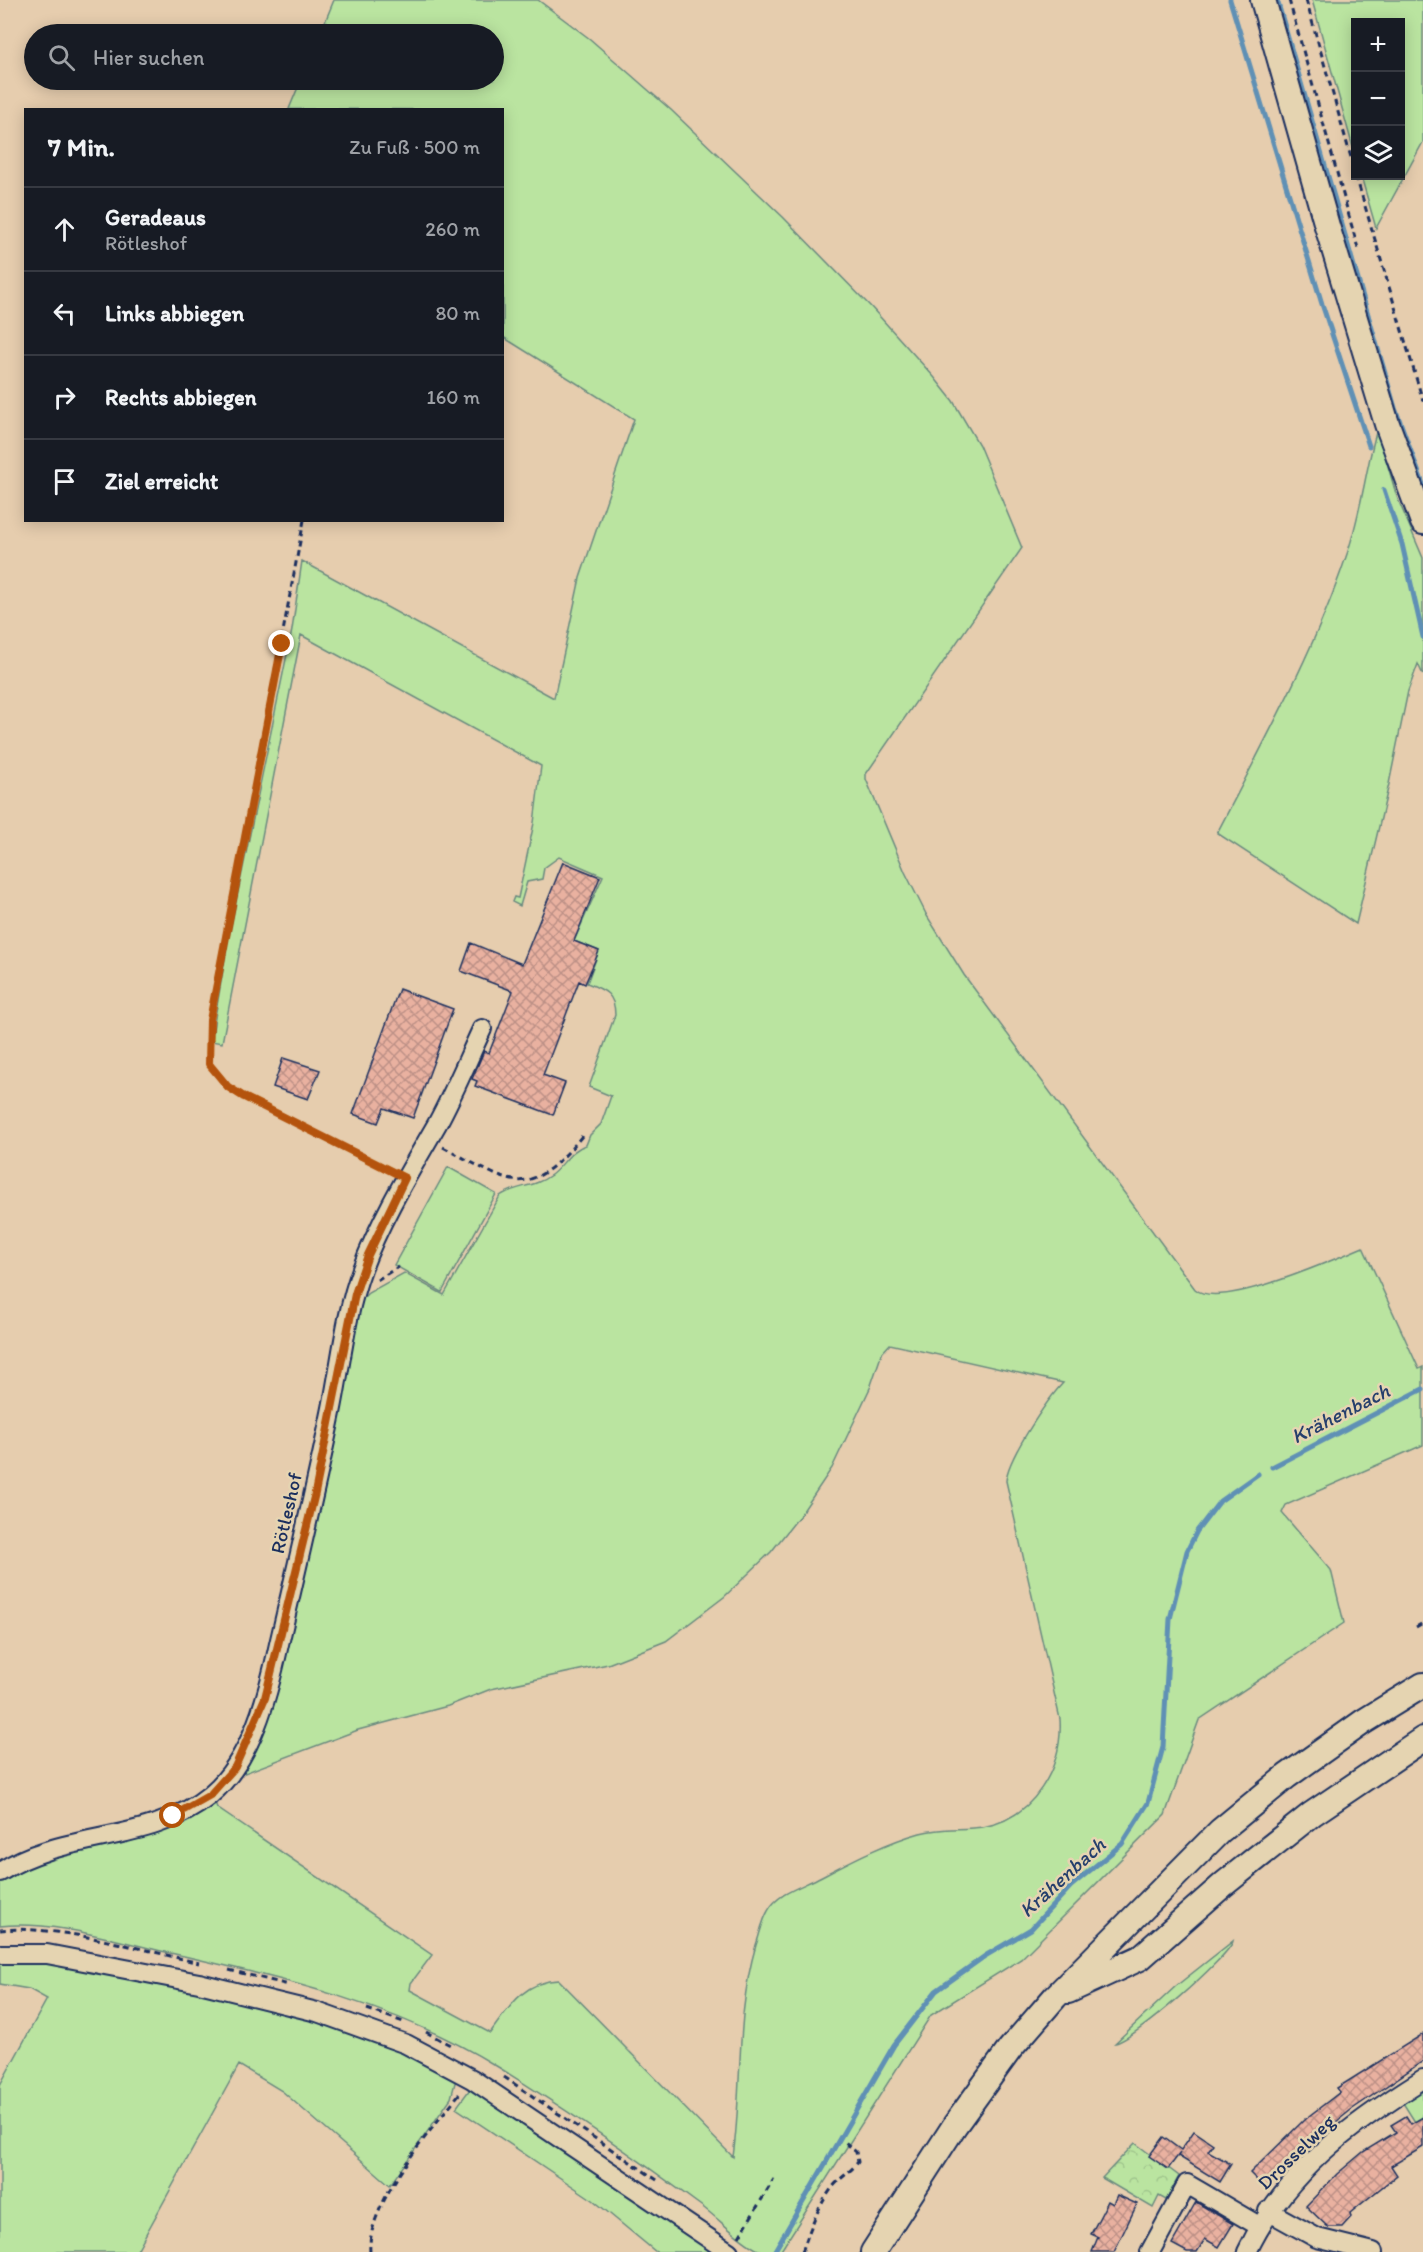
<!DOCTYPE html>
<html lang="de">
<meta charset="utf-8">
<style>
:root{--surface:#171b24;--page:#20242c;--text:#f1f3f6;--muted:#9ea1a6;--line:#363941}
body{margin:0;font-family:Itim,sans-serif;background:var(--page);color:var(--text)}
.controls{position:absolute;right:18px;top:18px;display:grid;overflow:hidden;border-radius:0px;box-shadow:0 3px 15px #0003}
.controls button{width:54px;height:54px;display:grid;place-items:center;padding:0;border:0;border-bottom:2px solid var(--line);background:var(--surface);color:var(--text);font:30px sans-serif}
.stop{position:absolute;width:18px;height:18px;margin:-14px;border:4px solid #b45309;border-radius:50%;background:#fff}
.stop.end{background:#b45309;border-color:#fff;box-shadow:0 2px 6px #0008}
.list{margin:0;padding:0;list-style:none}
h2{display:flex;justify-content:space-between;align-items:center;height:78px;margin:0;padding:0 24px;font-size:26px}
h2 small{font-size:20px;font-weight:400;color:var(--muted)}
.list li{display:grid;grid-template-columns:39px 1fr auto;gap:18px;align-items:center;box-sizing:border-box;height:84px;padding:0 24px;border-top:2px solid var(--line)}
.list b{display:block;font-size:22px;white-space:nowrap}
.list p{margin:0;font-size:20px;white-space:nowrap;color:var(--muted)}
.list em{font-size:20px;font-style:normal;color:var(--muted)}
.icon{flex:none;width:33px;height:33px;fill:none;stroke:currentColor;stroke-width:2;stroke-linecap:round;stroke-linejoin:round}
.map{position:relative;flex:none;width:1423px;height:2252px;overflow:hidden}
.search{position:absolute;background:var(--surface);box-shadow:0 3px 15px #0003;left:24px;top:24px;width:480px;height:66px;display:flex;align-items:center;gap:15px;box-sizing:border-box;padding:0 21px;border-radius:33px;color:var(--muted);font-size:22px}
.panel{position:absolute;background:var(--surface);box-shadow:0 3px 15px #0003;left:24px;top:108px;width:480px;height:414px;border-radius:0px}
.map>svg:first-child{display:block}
.green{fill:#bae4a0;stroke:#6a8a7f;stroke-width:1.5}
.park{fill:url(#park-crowns);stroke:#6a8a7f;stroke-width:1.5}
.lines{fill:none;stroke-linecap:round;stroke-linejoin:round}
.stream{stroke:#5f90b5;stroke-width:5}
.building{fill:url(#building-cross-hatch);stroke:#1b2f5e;stroke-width:1.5}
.minor-casing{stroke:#1b2f5e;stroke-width:22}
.major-casing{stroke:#1b2f5e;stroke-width:28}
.path{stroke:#1b2f5e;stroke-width:3;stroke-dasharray:6 4.5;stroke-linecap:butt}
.minor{stroke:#e5d4b1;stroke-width:18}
.major{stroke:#e5d4b1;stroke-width:24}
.route{stroke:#b45309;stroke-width:8}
.labels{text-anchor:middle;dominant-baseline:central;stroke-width:5;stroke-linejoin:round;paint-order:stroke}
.street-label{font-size:20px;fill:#1b2f5e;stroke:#e5d4b1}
.water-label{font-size:21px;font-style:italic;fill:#263f6c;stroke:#e5d4b1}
</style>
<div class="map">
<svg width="1423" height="2252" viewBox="0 0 1423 2252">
<defs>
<pattern id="park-crowns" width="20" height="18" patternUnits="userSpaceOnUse" patternTransform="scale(1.5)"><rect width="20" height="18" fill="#bae4a0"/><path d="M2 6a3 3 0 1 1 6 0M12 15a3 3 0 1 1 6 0" fill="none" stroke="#9fc48c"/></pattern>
<pattern id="building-cross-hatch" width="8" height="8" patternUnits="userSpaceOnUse" patternTransform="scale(1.5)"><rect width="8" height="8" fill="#e9b1a0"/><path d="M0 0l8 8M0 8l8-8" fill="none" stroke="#bc9086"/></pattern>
</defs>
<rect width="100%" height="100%" fill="#e6cdae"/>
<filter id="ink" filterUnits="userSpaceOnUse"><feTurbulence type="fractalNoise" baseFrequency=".0167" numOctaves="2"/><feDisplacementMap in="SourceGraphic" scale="12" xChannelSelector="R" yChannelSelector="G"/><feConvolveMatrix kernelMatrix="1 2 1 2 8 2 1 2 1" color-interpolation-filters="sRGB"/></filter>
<g filter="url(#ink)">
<path class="green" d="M 334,0 L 538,0 L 590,39 L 671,110 L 783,217 L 871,307 L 934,377 L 953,401 L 979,445 L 1022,548 L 866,774 L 866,779 L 905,872 L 927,916 L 964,975 L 1195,1289 C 1219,1311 1333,1260 1363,1247 L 1419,1369 L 1423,1367 L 1423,1445 L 1286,1505 L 1282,1513 L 1331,1570 L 1344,1623 L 1199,1720 L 1165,1815 L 1021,1959 L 931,2015 L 780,2252 C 773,2252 764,2252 758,2250 C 739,2240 722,2222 704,2208 C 638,2159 569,2111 498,2067 C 393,2002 275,1977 157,1950 C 107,1938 51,1921 0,1926 L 0,1877 L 214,1799 L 217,1808 L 432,1955 L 411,1983 L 410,1990 L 490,2033 C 508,2009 523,1981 559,1980 L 733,2157 C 743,2085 735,2017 756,1945 C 760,1934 762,1921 768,1911 C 777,1894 800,1887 816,1879 C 849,1862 884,1843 920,1833 C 941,1827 962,1830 983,1827 C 1034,1818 1063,1767 1060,1719 L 1006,1481 C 1007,1459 1047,1400 1063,1383 L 890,1344 L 882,1353 L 870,1388 L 832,1468 L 801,1514 L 771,1552 L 724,1597 L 666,1641 L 608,1664 L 491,1689 L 448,1706 L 358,1730 L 234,1777 L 249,1762 L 245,1760 L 358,1303 L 368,1293 L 404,1273 L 444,1295 L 500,1196 C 516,1185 534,1188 551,1175 C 563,1166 571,1149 586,1145 L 590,1135 L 601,1124 L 611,1096 L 589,1087 L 615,1015 C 615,994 605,990 587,983 L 599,951 L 574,941 L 603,876 L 559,857 L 544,868 L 542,879 L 527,882 L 520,906 L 512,902 L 514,897 L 518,898 L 534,823 L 541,766 L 301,635 L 222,1043 L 211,1041 L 228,940 L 292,630 L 302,561 L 554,698 L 580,578 L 634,419 L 503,337 L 502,110 L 289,109 L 301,80 L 494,80 L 494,34 L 320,34 Z
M 1312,0 L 1423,0 L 1423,142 L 1376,228 L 1361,176 L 1400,176 L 1400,22 L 1356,22 L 1355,155 Z
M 1377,429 L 1397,497 L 1423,558 L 1423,675 L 1418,664 L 1408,691 L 1389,784 L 1356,924 L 1217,833 C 1264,742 1313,654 1346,557 C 1361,515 1365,471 1377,429 Z
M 448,1167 L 496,1194 L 442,1292 L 394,1265 Z
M 1233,1941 C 1229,1957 1131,2042 1115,2043 L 1176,1986 Z
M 28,1957 L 138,1977 L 318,2021 L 402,2051 L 456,2079 L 451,2098 L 390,2185 L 282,2091 L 239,2065 L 136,2252 L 0,2252 L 0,2085 L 47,1999 L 29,1989 L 0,1984 L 0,1960 Z
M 470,2089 L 563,2148 L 715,2252 L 656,2252 L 593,2200 L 456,2108 Z
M 1423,2090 L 1423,2117 L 1415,2122 L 1403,2103 Z"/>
<path class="park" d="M 1135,2143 L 1179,2176 L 1166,2200 L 1159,2196 L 1153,2208 L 1102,2178 Z"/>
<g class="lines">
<path class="stream" d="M 1230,0 L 1322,304 L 1369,446
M 1277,0 L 1395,408 L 1423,484
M 1384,490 L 1402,544 L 1423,637
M 1272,1467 L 1423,1389
M 774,2252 L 894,2045 L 936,1991 L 985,1956 L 1031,1929 L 1071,1886 L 1122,1844 L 1148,1803 L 1163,1747 L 1170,1619 L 1187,1551 L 1197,1531 L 1220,1501 L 1258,1474"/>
</g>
<path class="building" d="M 563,862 L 600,877 L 574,941 L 599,951 L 585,984 L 579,981 L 543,1075 L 565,1083 L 553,1115 L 475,1086 L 477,1081 L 472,1079 L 484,1051 L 489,1053 L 513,991 L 461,971 L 471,943 L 522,964 Z
M 399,989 L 453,1009 L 413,1118 L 384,1108 L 378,1123 L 353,1114 Z
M 283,1058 L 320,1070 L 308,1099 L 273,1087 Z
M 1423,2034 L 1423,2061 L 1351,2110 L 1316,2138 L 1316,2143 L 1297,2156 L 1265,2188 L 1250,2173 L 1305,2119 L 1340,2092 L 1337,2088 Z
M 1406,2116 L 1411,2124 L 1423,2117 L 1423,2147 L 1391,2166 L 1397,2175 L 1350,2213 L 1351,2217 L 1342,2227 L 1328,2227 L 1306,2206 L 1337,2174 L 1363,2152 L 1396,2132 L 1391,2125 Z
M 1194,2131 L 1213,2144 L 1208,2151 L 1231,2164 L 1220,2182 L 1178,2156 L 1180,2153 L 1168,2169 L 1149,2156 L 1163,2137 L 1181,2150 Z
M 1117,2195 L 1137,2204 L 1114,2252 L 1092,2252 L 1098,2237 L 1091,2234 L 1108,2201 L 1113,2204 Z
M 1196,2202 L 1233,2224 L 1219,2247 L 1205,2239 L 1197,2252 L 1187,2252 L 1172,2244 Z"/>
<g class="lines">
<defs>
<path id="minor" d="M 0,1872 C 64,1830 150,1845 210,1795 C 252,1760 268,1695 279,1644 C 297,1567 315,1490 331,1413 C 341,1365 345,1315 362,1269 C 381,1218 410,1171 437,1124 C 454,1093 467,1061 482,1029
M 0,1954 L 47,1954 L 199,1983 L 317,2012 L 406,2044 L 472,2079 L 729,2252
M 1268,2211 L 1317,2238 L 1373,2252
M 1150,2252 L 1187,2184 L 1259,2226
M 1247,2252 C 1284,2173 1351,2124 1423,2079"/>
<path id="major" d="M 1263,0 L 1327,226 L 1387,424 L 1423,522
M 1068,1991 L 1140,1958 L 1224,1884 L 1312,1814 L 1423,1739
M 873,2252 L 955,2125 L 1010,2049 L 1055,1997 L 1220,1831 L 1287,1776 L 1363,1722 L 1423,1685"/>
</defs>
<use href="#minor" class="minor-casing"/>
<use href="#major" class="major-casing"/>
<path class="path" d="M 1289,0 L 1359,252
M 1306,0 L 1356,175
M 1356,176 L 1423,401
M 304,520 L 210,1020 L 209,1064 L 228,1087 L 244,1097 L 390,1170
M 443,1147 C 511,1182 525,1205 582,1136
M 377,1280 L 398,1267
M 1416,1627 L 1423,1623
M 0,1930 C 58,1925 141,1949 199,1963
M 229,1970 L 289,1985
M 367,2009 L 406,2023
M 426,2032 L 452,2046
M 504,2077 L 660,2182
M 739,2237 L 774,2179
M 370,2252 C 366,2206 431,2129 460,2093
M 802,2252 C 810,2229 817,2208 832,2188 C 839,2178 850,2173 858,2162 L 856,2152 L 843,2140"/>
<use href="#minor" class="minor"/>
<use href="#major" class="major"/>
</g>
</g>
<g class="lines" filter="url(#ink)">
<path class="route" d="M 173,1816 L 210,1795 L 235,1767 L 265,1698 L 315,1493 L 355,1294 L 368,1255 L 405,1178 L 244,1097 L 228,1087 L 209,1064 L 210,1020 L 282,644"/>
</g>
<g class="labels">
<g class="street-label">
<text transform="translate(286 1513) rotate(-77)">Rötleshof</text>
<text transform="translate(1296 2152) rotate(-44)">Drosselweg</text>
</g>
<g class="water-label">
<text transform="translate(1340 1413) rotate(-27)">Krähenbach</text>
<text transform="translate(1062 1877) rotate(-42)">Krähenbach</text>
</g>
</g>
</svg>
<div class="controls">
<button>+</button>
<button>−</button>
<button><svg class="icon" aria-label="layers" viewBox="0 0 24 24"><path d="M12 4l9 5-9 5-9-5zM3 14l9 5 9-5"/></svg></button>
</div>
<div class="stop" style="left:173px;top:1816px"></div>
<div class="stop end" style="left:282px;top:644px"></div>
<div class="search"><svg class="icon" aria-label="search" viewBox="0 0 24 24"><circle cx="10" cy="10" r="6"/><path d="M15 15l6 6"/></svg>Hier suchen</div>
<section class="panel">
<h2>7 Min.<small>Zu Fuß · 500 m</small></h2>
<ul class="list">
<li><svg class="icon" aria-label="ahead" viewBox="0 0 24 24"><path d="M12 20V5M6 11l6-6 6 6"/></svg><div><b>Geradeaus</b><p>Rötleshof</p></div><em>260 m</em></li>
<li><svg class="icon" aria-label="left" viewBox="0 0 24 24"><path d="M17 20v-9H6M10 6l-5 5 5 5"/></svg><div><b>Links abbiegen</b></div><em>80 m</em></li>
<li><svg class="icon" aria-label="right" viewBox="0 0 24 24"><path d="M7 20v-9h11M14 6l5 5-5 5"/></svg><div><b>Rechts abbiegen</b></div><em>160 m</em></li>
<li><svg class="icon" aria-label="arrive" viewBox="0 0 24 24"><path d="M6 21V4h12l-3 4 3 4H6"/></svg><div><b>Ziel erreicht</b></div></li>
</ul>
</section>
</div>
